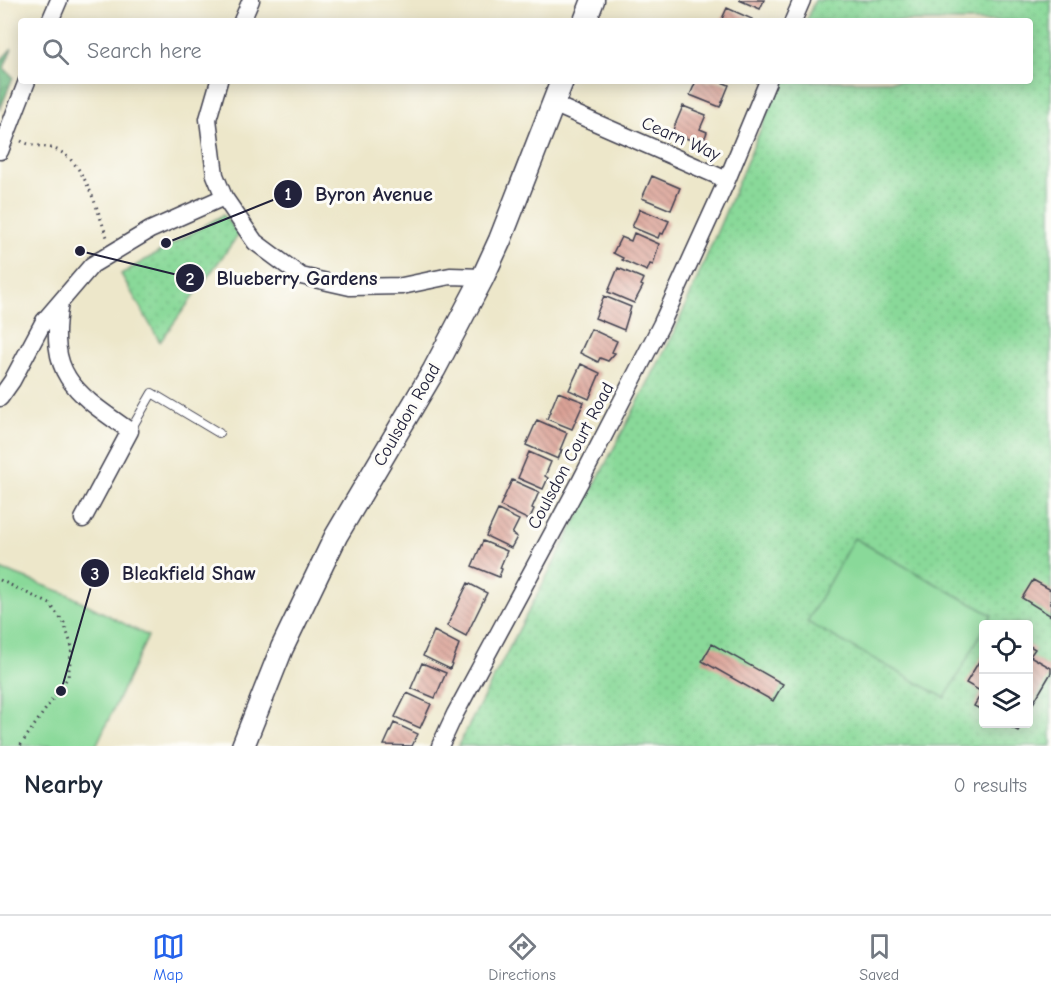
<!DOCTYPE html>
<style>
:root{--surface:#fff;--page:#f6f6f7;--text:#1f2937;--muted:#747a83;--line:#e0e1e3;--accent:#2563eb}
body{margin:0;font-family:"Comic Neue",sans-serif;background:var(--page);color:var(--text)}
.controls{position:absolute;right:18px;bottom:18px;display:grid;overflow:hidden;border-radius:6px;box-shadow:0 3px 15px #0003}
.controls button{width:54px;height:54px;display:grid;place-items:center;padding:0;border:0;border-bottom:2px solid var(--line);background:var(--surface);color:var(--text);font:30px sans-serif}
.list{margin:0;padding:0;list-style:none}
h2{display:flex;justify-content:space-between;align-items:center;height:78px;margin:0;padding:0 24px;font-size:26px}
h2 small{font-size:20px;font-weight:400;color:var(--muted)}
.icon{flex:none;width:33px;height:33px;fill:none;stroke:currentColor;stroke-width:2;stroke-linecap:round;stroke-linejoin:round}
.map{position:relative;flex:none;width:1051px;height:746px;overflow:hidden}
.search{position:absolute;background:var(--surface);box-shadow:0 3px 15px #0003;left:18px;right:18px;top:18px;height:66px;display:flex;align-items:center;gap:15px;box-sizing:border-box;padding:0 21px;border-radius:6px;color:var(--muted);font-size:22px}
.sheet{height:168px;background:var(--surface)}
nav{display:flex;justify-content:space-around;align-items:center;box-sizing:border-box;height:84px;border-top:2px solid var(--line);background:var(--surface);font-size:16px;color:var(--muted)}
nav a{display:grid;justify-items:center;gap:3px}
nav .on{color:var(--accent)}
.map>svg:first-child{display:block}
.grass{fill:url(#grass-dots);stroke:#567e6a;stroke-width:1.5;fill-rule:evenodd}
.forest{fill:url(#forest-crowns);stroke:#486e5e;stroke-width:1.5}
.park{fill:#89d999;stroke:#567e6a;stroke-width:1.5}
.building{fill:url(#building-back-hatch)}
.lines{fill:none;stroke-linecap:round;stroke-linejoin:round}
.service-casing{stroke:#404050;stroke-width:10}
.minor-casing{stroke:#404050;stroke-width:19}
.secondary-casing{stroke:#404050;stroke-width:25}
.path{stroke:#404050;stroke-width:3;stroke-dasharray:1.5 4.5;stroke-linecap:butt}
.service{stroke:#fff;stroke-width:8}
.minor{stroke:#fff;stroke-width:16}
.secondary{stroke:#fff;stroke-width:22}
.labels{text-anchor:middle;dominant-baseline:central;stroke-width:6;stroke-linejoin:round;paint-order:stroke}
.street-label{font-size:18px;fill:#22223b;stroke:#fdfcf7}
.leader{fill:none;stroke:#22223b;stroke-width:2}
.callout-dot{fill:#22223b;stroke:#fdfcf7;stroke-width:2}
.mark-label{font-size:18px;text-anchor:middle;font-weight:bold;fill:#fff}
.callout-label{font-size:20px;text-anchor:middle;font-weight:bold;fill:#22223b;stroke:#fdfcf7;stroke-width:6;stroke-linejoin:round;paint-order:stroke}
</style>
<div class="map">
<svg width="1051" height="746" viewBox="0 0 1051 746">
<defs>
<pattern id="grass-dots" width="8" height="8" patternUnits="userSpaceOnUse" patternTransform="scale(1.5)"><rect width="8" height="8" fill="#89d999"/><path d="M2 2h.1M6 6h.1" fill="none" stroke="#76ba85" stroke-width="1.8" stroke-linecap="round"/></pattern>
<pattern id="forest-crowns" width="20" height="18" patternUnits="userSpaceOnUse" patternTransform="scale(1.5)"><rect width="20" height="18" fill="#6eb981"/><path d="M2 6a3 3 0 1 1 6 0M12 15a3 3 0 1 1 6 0" fill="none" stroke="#5a966b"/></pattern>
<pattern id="building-back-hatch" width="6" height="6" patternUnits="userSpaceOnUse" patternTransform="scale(1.5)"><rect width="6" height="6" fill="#dba397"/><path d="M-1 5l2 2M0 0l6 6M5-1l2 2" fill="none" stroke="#b1847c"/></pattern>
</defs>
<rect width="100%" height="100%" fill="#fdfcf7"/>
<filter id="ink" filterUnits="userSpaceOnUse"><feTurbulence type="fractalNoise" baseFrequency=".0167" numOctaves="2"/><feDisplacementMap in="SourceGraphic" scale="12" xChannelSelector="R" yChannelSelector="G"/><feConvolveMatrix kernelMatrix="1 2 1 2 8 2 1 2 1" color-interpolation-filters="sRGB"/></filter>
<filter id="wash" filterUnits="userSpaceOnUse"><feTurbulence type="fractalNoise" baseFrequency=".008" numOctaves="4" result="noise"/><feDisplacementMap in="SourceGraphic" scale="24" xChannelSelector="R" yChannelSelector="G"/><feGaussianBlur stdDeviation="1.35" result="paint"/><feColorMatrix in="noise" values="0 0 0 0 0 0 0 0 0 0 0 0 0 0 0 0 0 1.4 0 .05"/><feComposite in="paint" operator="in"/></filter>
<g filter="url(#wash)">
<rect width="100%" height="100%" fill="#ede7ca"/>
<path class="grass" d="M 815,0 L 1051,0 L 1051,746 L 458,746 L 674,333 L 781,81 L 1030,81 L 1030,21 L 806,21 ZM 984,624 L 1028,624 L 1028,724 L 984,724 Z
M 223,215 L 239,234 L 160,342 L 121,274 Z"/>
<path class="forest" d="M 12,48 L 4,68 L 13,77 L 0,110 L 0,61 Z"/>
<path class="park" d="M 854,538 L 992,615 L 986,624 L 984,624 L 983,630 L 945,698 L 807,622 Z
M 0,569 L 67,594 L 148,636 L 96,746 L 0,746 Z"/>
<g id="blocks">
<path class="building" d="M 739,0 L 764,0 L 760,9 Z
M 727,8 L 752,19 L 751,21 L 721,21 Z
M 696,81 L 719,81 L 729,85 L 720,107 L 690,95 Z
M 683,106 L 706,115 L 700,129 L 707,132 L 702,145 L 672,132 Z
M 652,176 L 680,188 L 671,210 L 642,198 Z
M 640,209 L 669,221 L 663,234 L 660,233 L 658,238 L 632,227 Z
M 634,233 L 659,244 L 653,265 L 650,264 L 647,271 L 622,260 L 623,258 L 613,253 L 621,237 L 631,241 Z
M 618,268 L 644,279 L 641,285 L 643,286 L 634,303 L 608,292 Z
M 604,296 L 631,307 L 624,330 L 595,318 Z
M 591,329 L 617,341 L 612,352 L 615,353 L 608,361 L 600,358 L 598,362 L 580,353 Z
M 581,364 L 600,373 L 589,399 L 569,390 Z
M 558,392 L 584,402 L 572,429 L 547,419 Z
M 537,420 L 567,433 L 560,450 L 562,450 L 558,459 L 526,445 Z
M 529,452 L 551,462 L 545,476 L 548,478 L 543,489 L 518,478 Z
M 512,480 L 539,492 L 532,508 L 534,509 L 529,520 L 500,506 Z
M 498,510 L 519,520 L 512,534 L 517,537 L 511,548 L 486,536 Z
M 483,541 L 507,551 L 500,568 L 502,569 L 499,577 L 472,566 Z
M 1033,580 L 1051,590 L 1051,616 L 1022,598 Z
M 468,583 L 487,593 L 466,636 L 447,626 Z
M 434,631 L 459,644 L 450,669 L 423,656 Z
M 712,644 L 783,684 L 773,701 L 702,661 Z
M 1028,645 L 1035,649 L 1030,656 L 1051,668 L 1051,673 L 1028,712 Z
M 984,653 L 984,711 L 974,706 L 982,692 L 966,683 Z
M 422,663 L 446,673 L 435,698 L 411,688 Z
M 407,693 L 431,704 L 420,728 L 395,717 Z
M 394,723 L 418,734 L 412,746 L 384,745 Z
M 1005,724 L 1022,724 L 1018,731 Z"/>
</g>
</g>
<g filter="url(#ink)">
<use href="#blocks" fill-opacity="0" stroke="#404050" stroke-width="1.5"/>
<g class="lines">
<defs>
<path id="service" d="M 130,431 L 152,393 L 219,433"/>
<path id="minor" d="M 50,21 L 59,0
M 242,21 L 251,0
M 793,21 L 802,0
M 219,81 L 208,119 L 215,175 L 224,197 L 255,242 L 301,276 L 350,287 L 402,286 L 450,276 L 483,277
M 553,104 L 727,180
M 0,151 L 27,81
M 60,303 C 47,377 76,393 130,431 L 83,519
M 0,398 L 12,381 L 44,321 L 92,265 L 150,230 L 224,197
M 440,746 L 455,714 L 580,482 L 661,325 L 727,180 L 768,81"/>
<path id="secondary" d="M 585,21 L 593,0
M 243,746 L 282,648 L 336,536 L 434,370 L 483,277 L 500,240 L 562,81"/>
</defs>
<use href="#service" class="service-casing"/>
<use href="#minor" class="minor-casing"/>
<use href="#secondary" class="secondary-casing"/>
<path class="path" d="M 21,141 C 32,147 45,145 57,150 C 85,162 97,210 107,237
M 0,580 L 50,604 L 64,623 L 72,647 L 68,677 L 20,746"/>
<use href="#service" class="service"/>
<use href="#minor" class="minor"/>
<use href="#secondary" class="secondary"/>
</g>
</g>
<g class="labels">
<g class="street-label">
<text transform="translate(681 139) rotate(24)">Cearn Way</text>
<text transform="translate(407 415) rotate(-60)">Coulsdon Road</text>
<text transform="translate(571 456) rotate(-62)">Coulsdon Court Road</text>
</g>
</g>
<path class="leader" d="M166 243L288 194M80 251L190 278M61 691L95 573"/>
<g class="callout-dot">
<circle cx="166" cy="243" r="6"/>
<circle cx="80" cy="251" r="6"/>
<circle cx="61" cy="691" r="6"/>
<circle cx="288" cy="194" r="15"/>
<circle cx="190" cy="278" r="15"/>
<circle cx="95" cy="573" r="15"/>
</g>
<g class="mark-label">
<text x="288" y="200">1</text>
<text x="190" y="285">2</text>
<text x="95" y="580">3</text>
</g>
<g class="callout-label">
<text x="374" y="201">Byron Avenue</text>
<text x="297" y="285">Blueberry Gardens</text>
<text x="189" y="580">Bleakfield Shaw</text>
</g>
</svg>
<div class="controls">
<button><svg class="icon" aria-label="locate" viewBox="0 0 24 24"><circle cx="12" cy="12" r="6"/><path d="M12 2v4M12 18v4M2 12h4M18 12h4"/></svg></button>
<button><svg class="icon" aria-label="layers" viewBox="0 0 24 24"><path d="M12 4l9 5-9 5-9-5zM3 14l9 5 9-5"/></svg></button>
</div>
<div class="search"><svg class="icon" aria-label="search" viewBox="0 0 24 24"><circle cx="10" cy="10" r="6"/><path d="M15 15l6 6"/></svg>Search here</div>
</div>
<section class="sheet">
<h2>Nearby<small>0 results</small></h2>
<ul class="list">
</ul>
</section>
<nav>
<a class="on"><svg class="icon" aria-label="map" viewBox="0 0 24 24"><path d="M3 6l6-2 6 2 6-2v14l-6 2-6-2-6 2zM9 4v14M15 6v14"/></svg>Map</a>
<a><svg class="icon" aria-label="directions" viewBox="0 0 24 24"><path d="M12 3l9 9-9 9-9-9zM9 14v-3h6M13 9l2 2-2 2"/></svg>Directions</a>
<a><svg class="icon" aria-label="saved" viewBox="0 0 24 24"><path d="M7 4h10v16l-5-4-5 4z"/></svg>Saved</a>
</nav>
